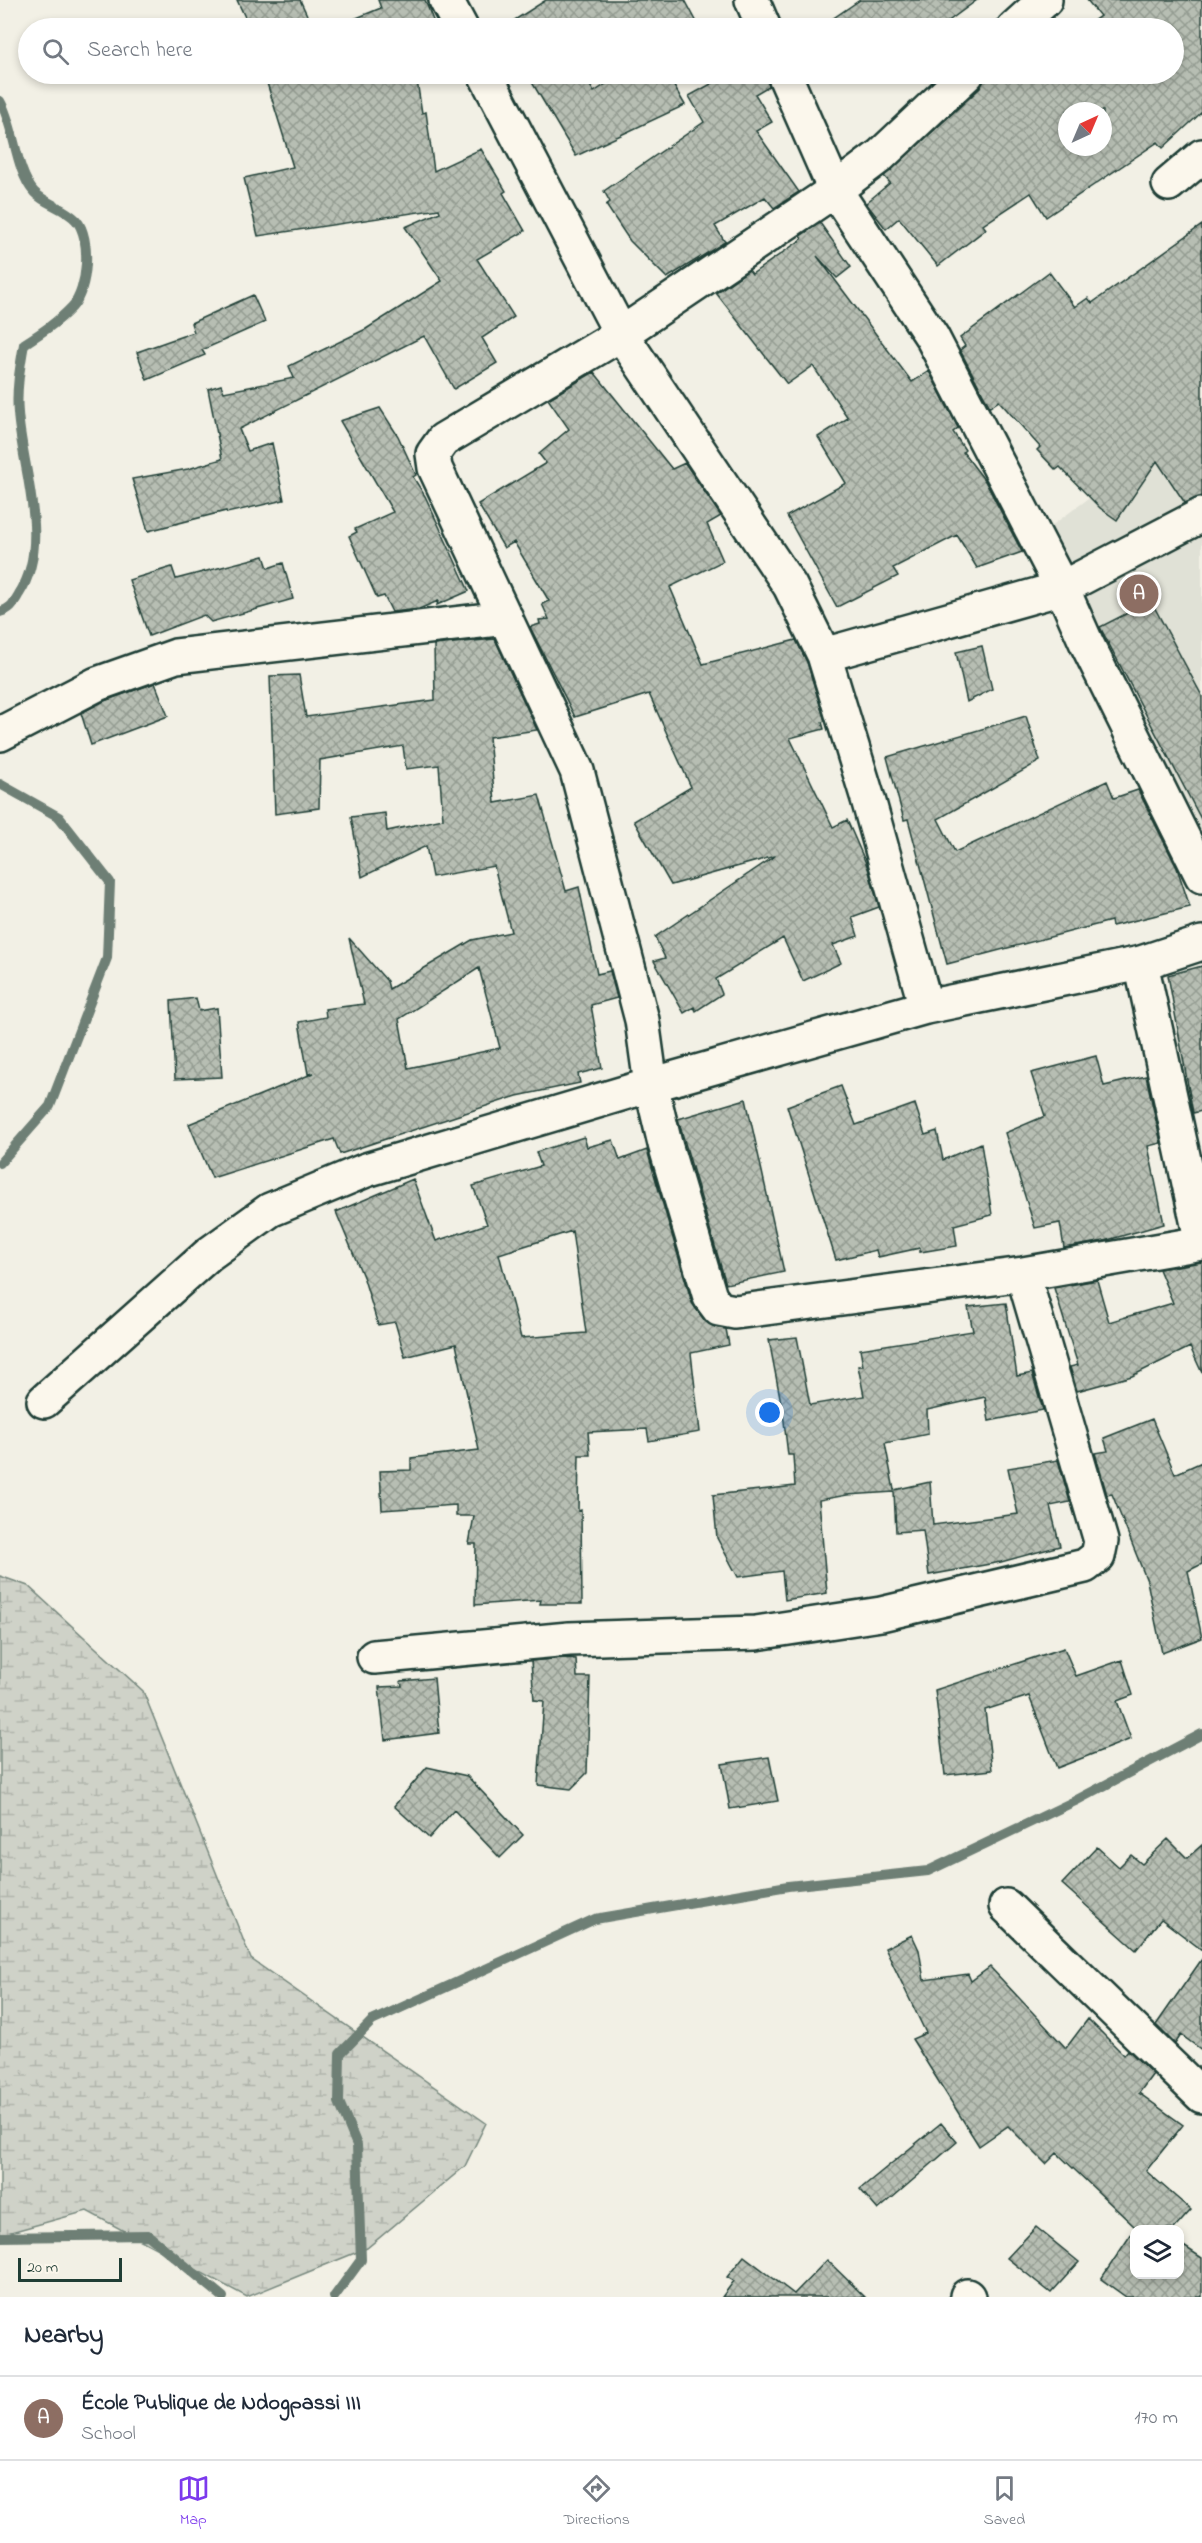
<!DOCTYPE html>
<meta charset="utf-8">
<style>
:root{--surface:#fff;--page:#f6f6f7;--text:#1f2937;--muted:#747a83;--line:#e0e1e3;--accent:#7c3aed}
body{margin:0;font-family:"Indie Flower",sans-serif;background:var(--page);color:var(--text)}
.controls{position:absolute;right:18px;bottom:18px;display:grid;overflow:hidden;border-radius:12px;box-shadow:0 3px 9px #0003}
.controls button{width:54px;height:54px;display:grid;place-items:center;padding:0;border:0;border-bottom:2px solid var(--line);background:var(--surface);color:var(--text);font:30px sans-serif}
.compass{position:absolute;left:1058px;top:102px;width:54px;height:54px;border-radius:50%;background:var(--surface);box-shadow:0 3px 9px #0003;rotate:44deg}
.scale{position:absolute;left:18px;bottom:15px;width:104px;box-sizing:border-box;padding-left:6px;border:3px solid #1f3d34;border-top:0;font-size:16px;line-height:21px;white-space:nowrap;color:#1f3d34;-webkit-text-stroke:4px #fbf7ec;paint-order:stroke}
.you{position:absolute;left:770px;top:1413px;width:21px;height:21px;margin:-15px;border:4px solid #fff;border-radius:50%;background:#1a73e8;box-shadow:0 0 0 9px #1a73e833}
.badge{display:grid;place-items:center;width:39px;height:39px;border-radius:50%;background:var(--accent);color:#fff;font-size:20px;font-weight:700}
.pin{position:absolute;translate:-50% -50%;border:3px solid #fff;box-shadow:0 2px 6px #0006}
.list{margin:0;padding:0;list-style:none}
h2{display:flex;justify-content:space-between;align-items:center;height:78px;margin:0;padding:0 24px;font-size:26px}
h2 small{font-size:20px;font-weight:400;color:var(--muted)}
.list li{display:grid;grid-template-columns:39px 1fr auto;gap:18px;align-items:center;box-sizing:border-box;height:84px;padding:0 24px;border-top:2px solid var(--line)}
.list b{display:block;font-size:22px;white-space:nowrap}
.list p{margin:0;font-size:20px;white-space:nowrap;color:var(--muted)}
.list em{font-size:20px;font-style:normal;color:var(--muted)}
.icon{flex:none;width:33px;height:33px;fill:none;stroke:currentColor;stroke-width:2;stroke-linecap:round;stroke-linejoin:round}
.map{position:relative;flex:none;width:1202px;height:2297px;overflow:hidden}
.search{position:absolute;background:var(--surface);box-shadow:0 3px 9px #0003;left:18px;right:18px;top:18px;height:66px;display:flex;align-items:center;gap:15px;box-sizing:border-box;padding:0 21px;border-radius:33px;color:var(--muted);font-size:22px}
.sheet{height:162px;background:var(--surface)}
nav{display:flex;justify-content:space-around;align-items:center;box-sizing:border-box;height:84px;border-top:2px solid var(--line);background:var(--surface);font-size:16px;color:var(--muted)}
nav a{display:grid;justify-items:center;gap:3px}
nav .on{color:var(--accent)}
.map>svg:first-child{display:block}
.built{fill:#e0e1d6}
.wetland{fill:url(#wetland-marsh);stroke:#77887e;stroke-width:1.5}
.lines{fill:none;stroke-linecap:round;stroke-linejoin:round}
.stream{stroke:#6e7f75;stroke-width:10}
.building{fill:url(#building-cross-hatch);stroke:#1f3d34;stroke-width:1.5;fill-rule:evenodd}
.minor-casing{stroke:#1f3d34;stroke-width:38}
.minor{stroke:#fbf7ec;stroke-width:33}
</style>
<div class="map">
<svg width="1202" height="2297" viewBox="0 0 1202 2297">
<defs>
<pattern id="wetland-marsh" width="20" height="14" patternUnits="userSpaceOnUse" patternTransform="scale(1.5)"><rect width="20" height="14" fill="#cfd2c8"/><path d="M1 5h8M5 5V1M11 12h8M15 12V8" fill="none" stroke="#b1b5ac"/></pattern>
<pattern id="building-cross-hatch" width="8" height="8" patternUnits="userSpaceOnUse" patternTransform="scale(1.5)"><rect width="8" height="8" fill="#b7beb3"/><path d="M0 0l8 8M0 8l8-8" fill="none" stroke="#949c92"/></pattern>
</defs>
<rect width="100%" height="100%" fill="#f2f0e5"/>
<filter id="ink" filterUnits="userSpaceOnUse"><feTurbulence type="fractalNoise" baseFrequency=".0167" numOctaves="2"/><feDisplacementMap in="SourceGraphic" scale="12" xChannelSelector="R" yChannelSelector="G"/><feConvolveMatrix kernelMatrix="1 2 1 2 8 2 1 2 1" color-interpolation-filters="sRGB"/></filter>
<g filter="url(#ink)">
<path class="built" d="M 1202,423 L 1202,841 L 1047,529 L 1167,441 Z"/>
<path class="wetland" d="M 0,1576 L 28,1586 L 143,1691 L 251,1959 L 486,2123 L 465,2166 L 367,2248 L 247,2297 L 87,2211 L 0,2235 Z"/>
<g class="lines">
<path class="stream" d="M 0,101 C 15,127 15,170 34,192 C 45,204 65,208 76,220 C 92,238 88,290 72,307 C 58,322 41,333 24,344 C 20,367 16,390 18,413 C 22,469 52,543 19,594 C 13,604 11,609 0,612
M 0,784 L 59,817 L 110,882 L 107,958 L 50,1106 L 0,1163
M 0,2237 L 148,2235 L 223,2297
M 334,2297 L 361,2260 L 357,2145 L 339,2102 L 340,2054 L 372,2021 L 595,1919 L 788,1886 L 928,1871 L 1075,1801 L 1202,1734"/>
</g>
<path class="building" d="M 237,0 L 300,0 L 313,28 L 250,28 Z
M 378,0 L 425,0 L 436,28 L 332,28 L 381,8 Z
M 546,0 L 685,0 L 700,28 L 502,28 Z
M 860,0 L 977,0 L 939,28 L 819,28 Z
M 1087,0 L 1202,0 L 1202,112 L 1163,148 L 1158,142 L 1046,217 L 1031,193 L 983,225 L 986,229 L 938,266 L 899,218 L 886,229 L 866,203 L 890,183 L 884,176 L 980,88 L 985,74 L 1173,74 L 1173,28 L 1083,28 L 1100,16 ZM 1067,111 L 1103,111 L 1103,147 L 1067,147 Z
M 261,74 L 416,74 L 422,113 L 426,112 L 434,171 L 481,149 L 506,191 L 503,193 L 525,231 L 477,259 L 514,317 L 482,338 L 497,363 L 454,389 L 424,336 L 239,429 L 248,451 L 272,443 L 284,500 L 227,513 L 226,511 L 148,531 L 132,479 L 188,469 L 222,459 L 208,389 L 221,385 L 224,392 L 294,378 L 289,366 L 366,329 L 442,281 L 405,227 L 440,212 L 439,209 L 258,236 L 244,178 L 293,167 L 267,83 L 261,82 Z
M 527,74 L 583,74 L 594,92 L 621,74 L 667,74 L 685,105 L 576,156 Z
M 729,74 L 766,74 L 769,86 L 755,94 L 772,122 L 756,131 L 799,192 L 774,208 L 765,197 L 715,226 L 725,242 L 667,278 L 630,241 L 606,205 L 610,202 L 604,191 L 704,122 L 689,96 Z
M 820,223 L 851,267 L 837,278 L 817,256 L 912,382 L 929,371 L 958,428 L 953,432 L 965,450 L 963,452 L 985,481 L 1022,552 L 977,568 L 957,535 L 893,568 L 898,576 L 837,607 L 787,516 L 846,483 L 818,437 L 848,418 L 813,366 L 787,384 L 716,293 L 749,270 L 752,274 L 802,239 L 800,236 Z
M 1202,225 L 1202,496 L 1185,503 L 1157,461 L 1117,520 L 1100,508 L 1060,467 L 1056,470 L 1037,450 L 1040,447 L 999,401 L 990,407 L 960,350 L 965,346 L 960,338 L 1049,272 L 1075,307 L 1088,298 L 1092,303 Z
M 253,295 L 265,322 L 202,350 L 205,355 L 147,380 L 137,352 L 194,332 L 191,323 Z
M 594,372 L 672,469 L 685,463 L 721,516 L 707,524 L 723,561 L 670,587 L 703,664 L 796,640 L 807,662 L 825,721 L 822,722 L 824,729 L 790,738 L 833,827 L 847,820 L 868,868 L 879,907 L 852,917 L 858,936 L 833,945 L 841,963 L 803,981 L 783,938 L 716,979 L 722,994 L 696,1011 L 694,1007 L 684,1013 L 654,961 L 665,958 L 655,937 L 775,856 L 671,885 L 634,821 L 691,787 L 649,694 L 575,717 L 530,627 L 540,624 L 539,620 L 549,619 L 542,604 L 549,601 L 514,542 L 504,548 L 478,504 L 546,463 L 539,454 L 569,429 L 548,399 Z
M 380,408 L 398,436 L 416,475 L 413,477 L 425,496 L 469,591 L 437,605 L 438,601 L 419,609 L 392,612 L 384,596 L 377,598 L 349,536 L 357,532 L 355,529 L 393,512 L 340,421 Z
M 264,556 L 268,568 L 283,563 L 293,599 L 211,622 L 204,615 L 149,636 L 129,580 L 172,567 L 176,579 Z
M 1151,601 L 1202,696 L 1202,821 L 1100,627 Z
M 495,639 L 537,730 L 489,737 L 495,803 L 539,795 L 566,891 L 579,887 L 597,974 L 610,971 L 617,998 L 591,1005 L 602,1068 L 578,1074 L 580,1083 L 517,1096 L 340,1154 L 334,1139 L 212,1178 L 189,1124 L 314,1073 L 308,1074 L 299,1022 L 326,1017 L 325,1009 L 364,1004 L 349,938 L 387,981 L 389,989 L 472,940 L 511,932 L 494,866 L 432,877 L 426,846 L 362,877 L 351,817 L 385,813 L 387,831 L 443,819 L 439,765 L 406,769 L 403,746 L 320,760 L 319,808 L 275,814 L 270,676 L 299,675 L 306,717 L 435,700 L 434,645 ZM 479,968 L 500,1048 L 408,1068 L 399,1019 Z
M 982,646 L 992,689 L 967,702 L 956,652 Z
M 155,683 L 168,716 L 91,745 L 81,713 L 104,701 Z
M 1026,716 L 1040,761 L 938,819 L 955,852 L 1107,781 L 1114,798 L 1138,790 L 1177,868 L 1190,907 L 1112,926 L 1111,921 L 947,964 L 908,819 L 904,820 L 887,757 Z
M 1202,966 L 1202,1111 L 1193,1113 L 1168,975 Z
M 196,998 L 199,1011 L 217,1008 L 222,1077 L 175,1079 L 171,1001 Z
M 1096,1056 L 1104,1086 L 1146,1076 L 1161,1143 L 1148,1146 L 1164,1224 L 1104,1241 L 1064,1248 L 1060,1223 L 1035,1228 L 1005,1133 L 1045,1116 L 1031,1073 Z
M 841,1086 L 856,1125 L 915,1104 L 925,1135 L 937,1131 L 943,1160 L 981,1143 L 992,1215 L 954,1225 L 957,1246 L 920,1252 L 920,1248 L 878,1257 L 876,1250 L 836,1260 L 787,1106 Z
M 746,1099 L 784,1272 L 726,1284 L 678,1119 Z
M 584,1137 L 587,1147 L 613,1140 L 620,1160 L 647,1150 L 692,1303 L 705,1321 L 715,1327 L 726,1329 L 729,1345 L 691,1353 L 700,1432 L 649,1441 L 647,1429 L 588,1432 L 590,1455 L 579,1455 L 578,1511 L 581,1510 L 582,1604 L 540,1604 L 541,1600 L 475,1605 L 476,1544 L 469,1544 L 474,1516 L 456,1516 L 456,1505 L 382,1510 L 380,1471 L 411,1470 L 411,1458 L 479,1450 L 456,1344 L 405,1357 L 395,1322 L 378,1325 L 364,1279 L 336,1212 L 413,1179 L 436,1241 L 487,1224 L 473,1186 L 541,1166 L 536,1152 ZM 572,1231 L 586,1333 L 521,1338 L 499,1254 Z
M 1202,1262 L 1202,1373 L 1190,1347 L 1132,1376 L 1077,1391 L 1070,1367 L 1078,1365 L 1054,1288 L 1097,1280 L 1109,1322 L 1173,1303 L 1159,1269 Z
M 1006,1303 L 1017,1376 L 1032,1373 L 1043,1410 L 989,1421 L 985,1397 L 927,1410 L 928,1434 L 885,1443 L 894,1490 L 930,1482 L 933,1525 L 1018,1514 L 1008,1468 L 1058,1460 L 1070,1502 L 1050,1506 L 1060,1546 L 1001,1562 L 929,1575 L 923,1530 L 896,1532 L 894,1492 L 847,1495 L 819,1500 L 827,1593 L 785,1600 L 782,1571 L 738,1577 L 717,1538 L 713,1495 L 795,1486 L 793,1455 L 788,1455 L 783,1413 L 769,1340 L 797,1337 L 810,1405 L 864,1396 L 858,1366 L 863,1366 L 860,1349 L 973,1331 L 968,1307 Z
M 1152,1419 L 1175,1474 L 1202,1462 L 1202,1564 L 1188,1571 L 1202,1638 L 1162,1653 L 1147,1581 L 1112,1494 L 1107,1495 L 1095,1453 L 1108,1451 L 1104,1438 Z
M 1064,1648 L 1076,1676 L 1122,1660 L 1133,1695 L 1117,1701 L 1131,1739 L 1057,1768 L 1029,1696 L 985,1710 L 992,1770 L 945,1775 L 935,1690 Z
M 562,1658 L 576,1659 L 577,1677 L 590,1677 L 587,1773 L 571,1789 L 538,1785 L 544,1701 L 534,1700 L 531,1661 Z
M 434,1678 L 439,1733 L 385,1740 L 379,1687 L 402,1686 L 401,1681 Z
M 769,1757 L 778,1801 L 730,1809 L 722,1764 Z
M 427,1767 L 467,1776 L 523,1835 L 500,1858 L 454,1810 L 429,1838 L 394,1806 Z
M 1168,1839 L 1187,1858 L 1202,1845 L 1202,1950 L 1161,1919 L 1136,1950 L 1062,1884 L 1097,1847 L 1119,1867 L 1131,1855 L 1142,1864 Z
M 912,1935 L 919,1950 L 924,1980 L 968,1974 L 971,1981 L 990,1967 L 1066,2048 L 1088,2019 L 1124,2055 L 1128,2050 L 1153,2074 L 1139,2093 L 1183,2125 L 1146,2171 L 1191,2210 L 1174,2229 L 1135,2229 L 1136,2228 L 1057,2153 L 1046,2164 L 1008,2126 L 979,2146 L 912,2039 L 926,2033 L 885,1948 Z
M 1202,1959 L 1202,2050 L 1181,2035 L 1175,2044 L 1156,2025 Z
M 941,2123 L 957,2142 L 878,2210 L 860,2189 Z
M 1036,2227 L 1079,2262 L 1051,2293 L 1007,2258 Z
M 1134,2230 L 1134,2274 L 1179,2274 L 1179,2243 L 1202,2258 L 1202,2297 L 1126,2297 L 1101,2279 Z
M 744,2256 L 794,2294 L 827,2260 L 865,2297 L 722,2297 L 734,2281 L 727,2277 Z"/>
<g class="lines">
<defs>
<path id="minor" d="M 446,0 L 461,28
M 752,0 L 764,28
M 1014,28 L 1045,0
M 485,74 L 621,334 L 790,586 L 824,655 L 868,799 L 926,1007
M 784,74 L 835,190 L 932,337 L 1062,588 L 1086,642 L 1202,876
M 967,74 L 880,156 L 835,190 L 621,334 L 443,440 L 433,454 L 435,468 L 577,771 L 642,1020 L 651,1085 L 665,1144 L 710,1297 L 719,1309 L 735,1312 L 1023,1274 L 1202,1243
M 1169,184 L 1202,156
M 824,655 L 1062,588 L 1202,515
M 0,734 L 97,684 L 176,656 L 506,618
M 1141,963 L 1202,1243
M 44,1401 L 209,1254 L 270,1210 L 366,1170 L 651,1085 L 926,1007 L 1141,963 L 1202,943
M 374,1657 L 569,1639 L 756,1633 L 881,1614 L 1085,1566 L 1098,1556 L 1101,1541 L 1023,1274
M 1006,1906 L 1202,2096
M 967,2296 L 968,2297"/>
</defs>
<use href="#minor" class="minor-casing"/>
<use href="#minor" class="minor"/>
</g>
</g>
</svg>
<div class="controls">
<button><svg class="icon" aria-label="layers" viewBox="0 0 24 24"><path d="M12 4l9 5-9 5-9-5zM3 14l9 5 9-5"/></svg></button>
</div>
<svg class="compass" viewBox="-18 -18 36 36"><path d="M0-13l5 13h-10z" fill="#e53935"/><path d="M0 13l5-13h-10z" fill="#747a83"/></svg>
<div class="scale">20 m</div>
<div class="you"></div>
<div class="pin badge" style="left:1139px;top:594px;background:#8d6e63">A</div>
<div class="search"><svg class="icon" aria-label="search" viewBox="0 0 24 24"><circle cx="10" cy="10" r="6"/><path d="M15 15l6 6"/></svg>Search here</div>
</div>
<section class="sheet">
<h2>Nearby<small></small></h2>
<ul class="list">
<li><span class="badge" style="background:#8d6e63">A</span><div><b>École Publique de Ndogpassi III</b><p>School</p></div><em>170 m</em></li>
</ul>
</section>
<nav>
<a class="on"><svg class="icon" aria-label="map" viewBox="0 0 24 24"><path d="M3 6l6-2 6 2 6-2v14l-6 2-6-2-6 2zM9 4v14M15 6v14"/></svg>Map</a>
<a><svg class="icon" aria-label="directions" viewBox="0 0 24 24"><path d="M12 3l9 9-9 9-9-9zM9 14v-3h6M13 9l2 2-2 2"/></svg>Directions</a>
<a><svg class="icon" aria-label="saved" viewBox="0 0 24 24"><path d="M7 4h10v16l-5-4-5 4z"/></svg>Saved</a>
</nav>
